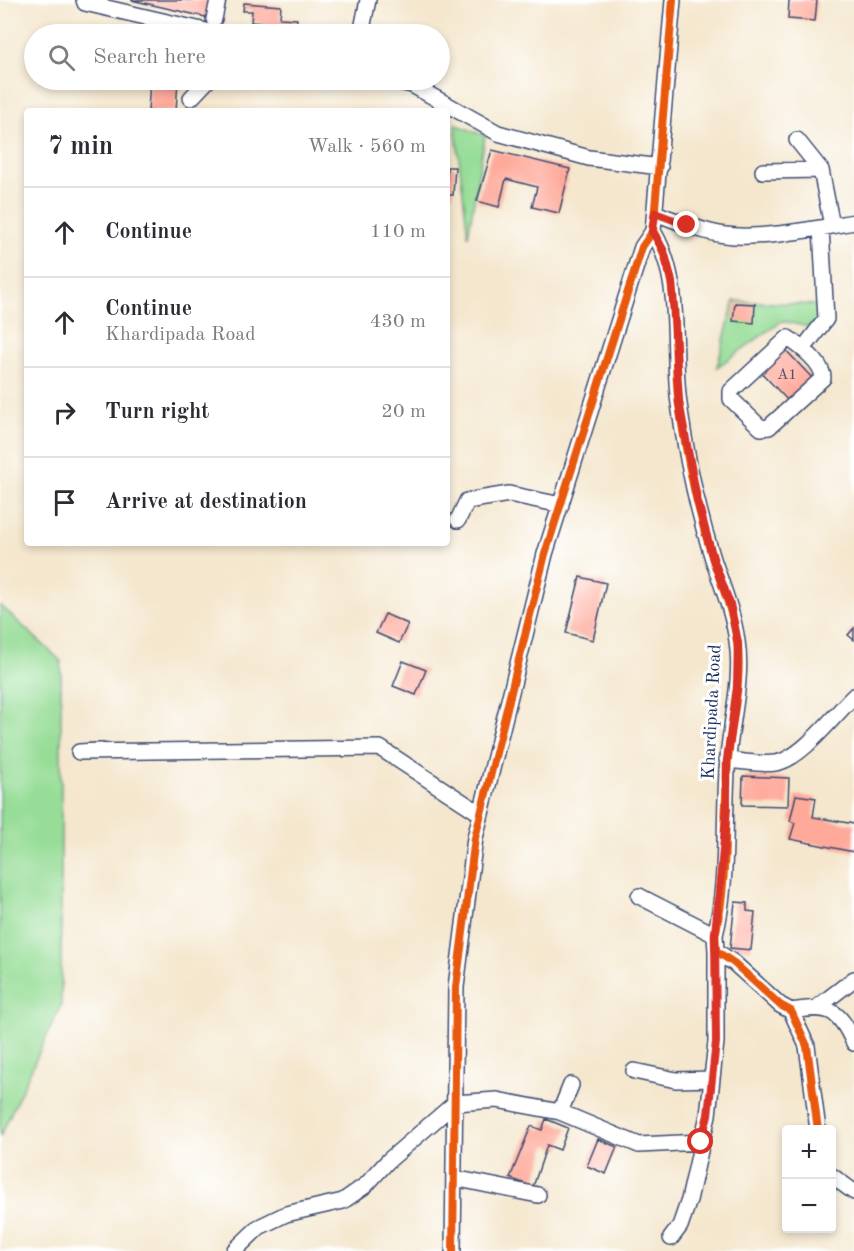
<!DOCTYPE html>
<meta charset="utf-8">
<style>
:root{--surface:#fff;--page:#f2f2f3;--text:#2b2b33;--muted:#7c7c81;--line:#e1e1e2}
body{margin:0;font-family:"Old Standard TT",serif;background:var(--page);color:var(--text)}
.controls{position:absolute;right:18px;bottom:18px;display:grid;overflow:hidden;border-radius:6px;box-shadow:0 3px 9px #0003}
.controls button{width:54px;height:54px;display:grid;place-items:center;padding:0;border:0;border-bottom:2px solid var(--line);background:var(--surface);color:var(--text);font:30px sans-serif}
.stop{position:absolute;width:18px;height:18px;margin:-14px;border:4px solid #d93025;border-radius:50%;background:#fff}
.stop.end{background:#d93025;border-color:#fff;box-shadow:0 2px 6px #0008}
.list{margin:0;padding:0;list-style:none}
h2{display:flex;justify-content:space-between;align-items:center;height:78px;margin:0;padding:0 24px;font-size:26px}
h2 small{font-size:20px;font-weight:400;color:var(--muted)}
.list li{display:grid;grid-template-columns:39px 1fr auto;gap:18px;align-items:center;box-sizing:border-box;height:90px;padding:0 24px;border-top:2px solid var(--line)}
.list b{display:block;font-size:22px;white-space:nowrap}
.list p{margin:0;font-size:20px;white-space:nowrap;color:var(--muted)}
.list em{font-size:20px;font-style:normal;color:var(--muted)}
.icon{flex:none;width:33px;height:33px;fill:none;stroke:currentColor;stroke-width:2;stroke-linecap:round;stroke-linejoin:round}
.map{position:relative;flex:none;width:854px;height:1251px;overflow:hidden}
.search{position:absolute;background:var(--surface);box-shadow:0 3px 9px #0003;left:24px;top:24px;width:426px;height:66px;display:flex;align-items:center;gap:15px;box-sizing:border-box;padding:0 21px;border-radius:33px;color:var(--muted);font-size:22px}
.panel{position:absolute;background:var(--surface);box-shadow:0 3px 9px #0003;left:24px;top:108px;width:426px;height:438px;border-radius:6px}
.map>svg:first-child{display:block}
.green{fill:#97dd97;stroke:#59867a;stroke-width:1.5}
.building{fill:#fea99a}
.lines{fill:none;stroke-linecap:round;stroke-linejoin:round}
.minor-casing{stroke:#3c4b6f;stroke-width:18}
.minor{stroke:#fff;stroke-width:15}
.cycleway-casing{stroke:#fff;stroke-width:11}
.cycleway{stroke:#e8590c;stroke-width:8}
.route{stroke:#d93025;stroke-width:8}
.labels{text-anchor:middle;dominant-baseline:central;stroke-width:6;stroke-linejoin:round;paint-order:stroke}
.number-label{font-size:15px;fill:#544e6d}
.street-label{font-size:18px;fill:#1b2f5e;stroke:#fff}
</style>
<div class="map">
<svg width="854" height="1251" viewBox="0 0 854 1251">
<rect width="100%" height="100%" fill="#fff"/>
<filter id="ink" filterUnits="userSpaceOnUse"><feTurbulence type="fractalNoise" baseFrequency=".0167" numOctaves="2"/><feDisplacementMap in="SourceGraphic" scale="12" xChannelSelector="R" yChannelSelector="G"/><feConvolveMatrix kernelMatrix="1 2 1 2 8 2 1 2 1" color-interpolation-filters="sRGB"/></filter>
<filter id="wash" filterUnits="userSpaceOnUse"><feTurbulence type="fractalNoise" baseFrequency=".008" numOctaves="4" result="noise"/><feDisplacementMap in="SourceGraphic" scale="24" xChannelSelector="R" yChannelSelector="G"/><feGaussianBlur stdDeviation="1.35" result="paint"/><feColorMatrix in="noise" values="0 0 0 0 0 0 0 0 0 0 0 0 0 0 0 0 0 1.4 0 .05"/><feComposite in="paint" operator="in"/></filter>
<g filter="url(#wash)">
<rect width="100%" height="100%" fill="#f4e7ce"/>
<path class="green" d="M 455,124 L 485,136 L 468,236 Z
M 734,301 L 817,305 L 827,313 L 809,327 L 782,321 L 717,367 Z
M 0,605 L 61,661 L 61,1005 L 0,1137 Z"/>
<g id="blocks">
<path class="building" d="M 131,0 L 213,0 L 210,18 Z
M 789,0 L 817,0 L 815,21 L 788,19 Z
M 244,3 L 281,6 L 280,18 L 297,19 L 296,26 L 343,30 L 343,34 L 279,34 L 279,31 L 260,29 L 260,23 L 251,22 L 252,11 L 243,11 Z
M 150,80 L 178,80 L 176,111 L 148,111 Z
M 492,150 L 570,169 L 559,213 L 532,207 L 537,187 L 506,179 L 499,207 L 477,201 Z
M 447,167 L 455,167 L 453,195 L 447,195 Z
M 735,303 L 755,304 L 754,323 L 733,321 Z
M 783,347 L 815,381 L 791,404 L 759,370 Z
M 580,577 L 606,583 L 593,640 L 566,633 Z
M 385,614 L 408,624 L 399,643 L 376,633 Z
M 854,628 L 854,640 L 848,635 Z
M 403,661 L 426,670 L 416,695 L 393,686 Z
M 743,776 L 789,778 L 788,806 L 742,805 Z
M 796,795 L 816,798 L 813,817 L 854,824 L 854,852 L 790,839 L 795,823 L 790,821 Z
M 735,902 L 747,903 L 747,911 L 755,912 L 751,950 L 730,948 Z
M 546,1119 L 568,1128 L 560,1150 L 547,1145 L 533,1187 L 510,1178 L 531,1126 L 542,1130 Z
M 598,1139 L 617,1147 L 606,1174 L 587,1166 Z"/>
</g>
</g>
<g filter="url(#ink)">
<use href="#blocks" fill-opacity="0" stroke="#3c4b6f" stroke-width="1.5"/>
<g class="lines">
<defs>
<path id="minor" d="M 84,0 L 85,3 L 219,34
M 214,19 L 218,0
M 361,34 L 368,0
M 391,80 L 412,85 L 498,133 L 589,158 L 660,167
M 191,98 L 208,80
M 797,140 L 821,170 L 832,226
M 763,171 L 821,170
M 655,213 C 678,221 701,232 725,235 C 760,240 819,228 854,222
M 653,231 C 684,283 671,345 679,404 C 686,455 697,509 713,559 C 722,586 733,612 737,641 C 743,680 731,720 728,758 C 723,813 729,882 715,935 L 716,951 L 734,963 L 780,1005 L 791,1011 L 807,1046 L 818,1130
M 788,338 C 800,346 823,363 823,378 L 769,427 L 761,428 L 731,399 L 731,391 Z
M 803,349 L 826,319 L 821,228
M 458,520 L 467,501 L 509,494 L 561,505
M 101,751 L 79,752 L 380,748 L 481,814
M 727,760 C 742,761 760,765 775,763 C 801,760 835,714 854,696
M 639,896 L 715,935
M 819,1006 L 854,979
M 791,1011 C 828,1005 838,1007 854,1043
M 634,1071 L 676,1080 L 712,1079
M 560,1112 L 639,1145 L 701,1142
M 832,1176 L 854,1192
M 454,1178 L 538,1195
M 671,1238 L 680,1226 L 689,1200 L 708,1115 L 716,1042 L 716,951
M 234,1251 L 259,1227 L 286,1214 L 343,1201 L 366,1185 L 388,1161 L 455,1103 L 497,1100 L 560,1112 L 571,1085
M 453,1251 L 456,987 L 475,838 L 545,554 L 642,247 L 653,231 L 673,0"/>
</defs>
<use href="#minor" class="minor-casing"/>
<use href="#minor" class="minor"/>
<defs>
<path id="cycleway" d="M 653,231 C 684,283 671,345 679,404 C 686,455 697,509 713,559 C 722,586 733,612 737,641 C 743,680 731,720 728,758 C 723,813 729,882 715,935 L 716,951 L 734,963 L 780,1005 L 791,1011 L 807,1046 L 818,1130
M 453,1251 L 456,987 L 475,838 L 545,554 L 642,247 L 653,231 L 673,0"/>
</defs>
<use href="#cycleway" class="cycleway-casing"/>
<use href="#cycleway" class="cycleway"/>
</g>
</g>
<g class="lines" filter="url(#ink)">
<path class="route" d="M 687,225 L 655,213 L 652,231 L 664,251 L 672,282 L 679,402 L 697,499 L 713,559 L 730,604 L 738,643 L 737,688 L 727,760 L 727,808 L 715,934 L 716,1042 L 708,1115 L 701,1142"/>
</g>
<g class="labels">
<g class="number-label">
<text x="787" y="375">A1</text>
</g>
<g class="street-label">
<text transform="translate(712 712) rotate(-87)">Khardipada Road</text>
</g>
</g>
</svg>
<div class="controls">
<button>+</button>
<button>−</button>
</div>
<div class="stop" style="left:701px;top:1142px"></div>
<div class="stop end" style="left:687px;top:225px"></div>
<div class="search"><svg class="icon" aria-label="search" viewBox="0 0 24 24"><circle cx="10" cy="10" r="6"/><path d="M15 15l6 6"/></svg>Search here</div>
<section class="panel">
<h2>7 min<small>Walk · 560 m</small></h2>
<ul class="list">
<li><svg class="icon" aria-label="ahead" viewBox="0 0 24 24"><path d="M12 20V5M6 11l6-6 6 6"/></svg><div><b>Continue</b></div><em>110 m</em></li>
<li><svg class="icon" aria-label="ahead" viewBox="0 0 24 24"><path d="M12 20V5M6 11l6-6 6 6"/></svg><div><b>Continue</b><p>Khardipada Road</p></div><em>430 m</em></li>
<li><svg class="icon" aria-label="right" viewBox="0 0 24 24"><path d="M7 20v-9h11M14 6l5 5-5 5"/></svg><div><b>Turn right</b></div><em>20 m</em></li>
<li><svg class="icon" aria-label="arrive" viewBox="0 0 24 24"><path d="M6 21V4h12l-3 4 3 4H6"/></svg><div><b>Arrive at destination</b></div></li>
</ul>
</section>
</div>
